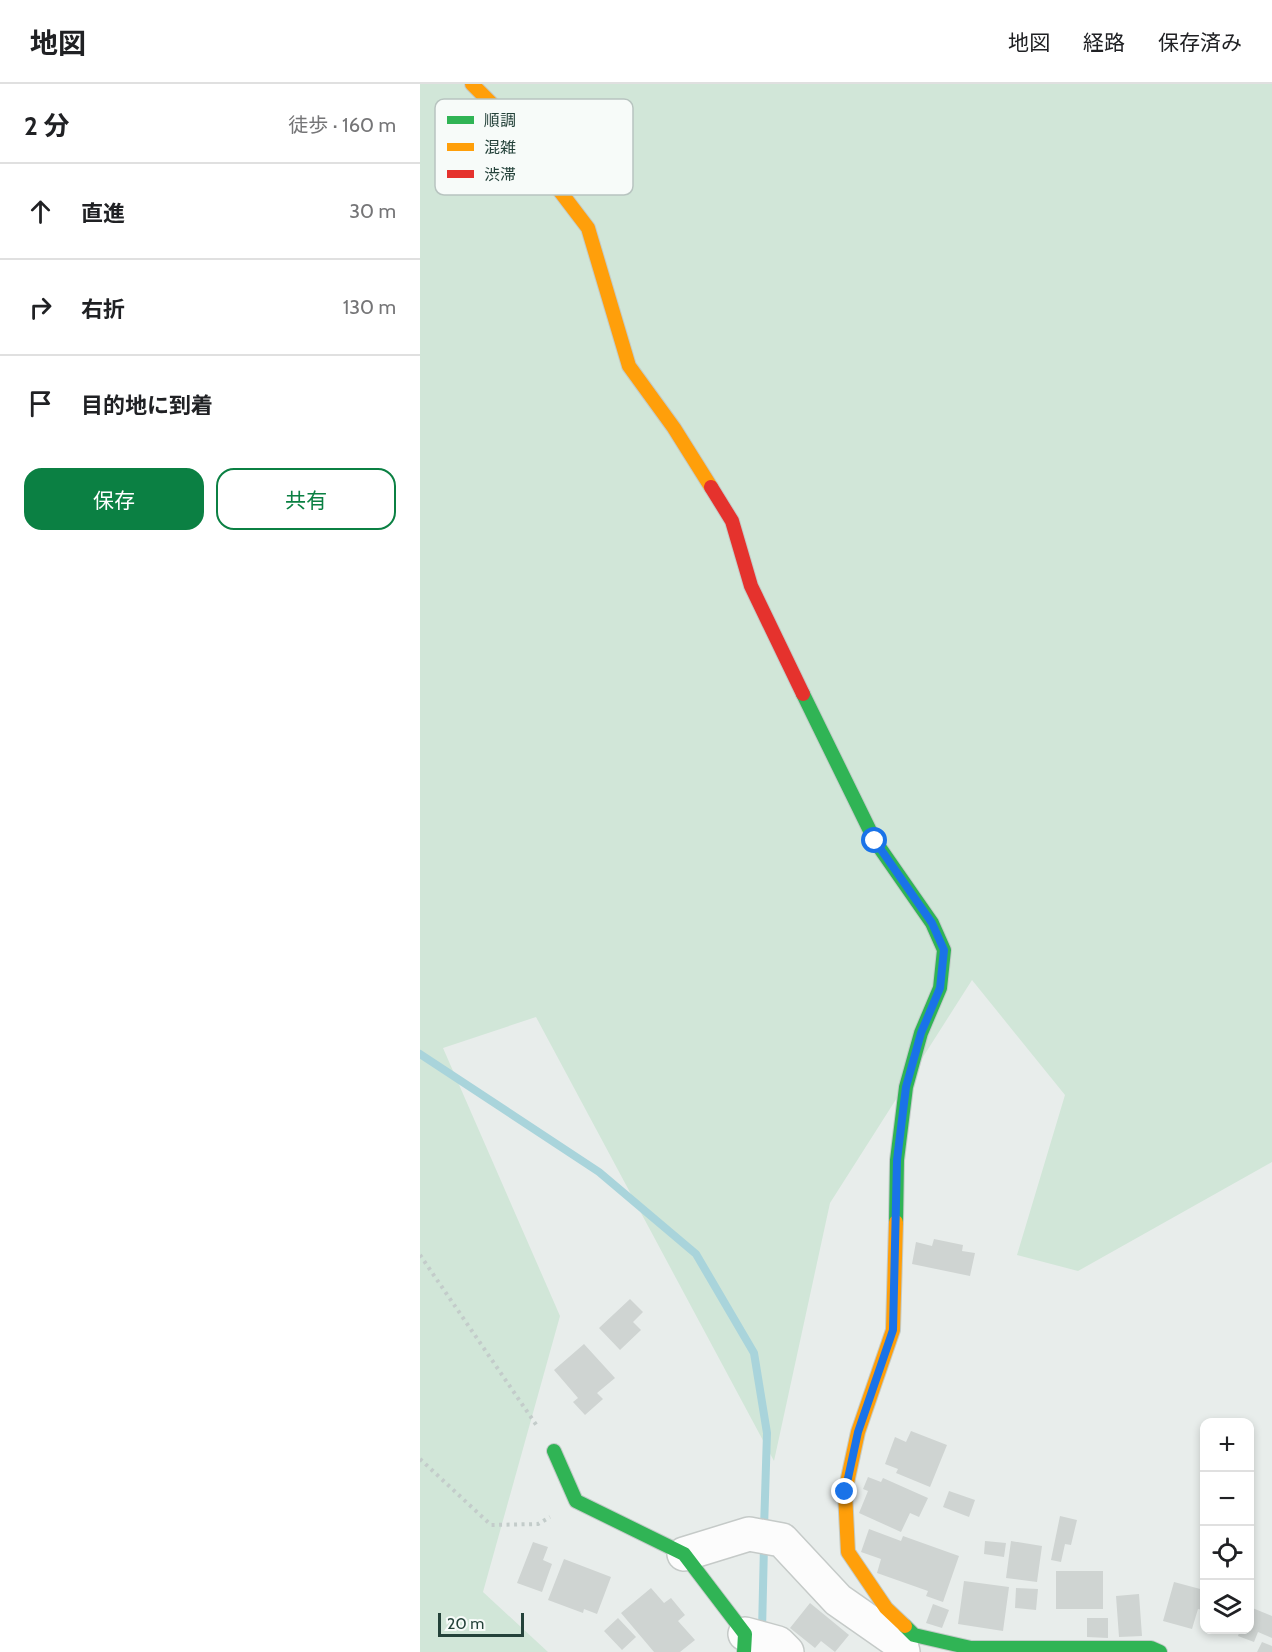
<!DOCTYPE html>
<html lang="ja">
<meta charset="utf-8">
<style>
:root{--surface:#fff;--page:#f6f6f6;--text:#202124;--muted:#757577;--line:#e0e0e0;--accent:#0b8043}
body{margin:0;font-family:Cabin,"Noto Sans JP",sans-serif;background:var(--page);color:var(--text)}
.controls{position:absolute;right:18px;bottom:18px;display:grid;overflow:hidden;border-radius:12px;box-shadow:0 3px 9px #0003}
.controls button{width:54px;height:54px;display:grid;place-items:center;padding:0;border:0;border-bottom:2px solid var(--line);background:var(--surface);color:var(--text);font:30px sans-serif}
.scale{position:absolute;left:18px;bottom:15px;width:86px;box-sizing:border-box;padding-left:6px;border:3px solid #24423a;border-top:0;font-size:16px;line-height:21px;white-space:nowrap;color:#24423a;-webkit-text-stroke:4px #f7fbf9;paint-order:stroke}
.stop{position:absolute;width:18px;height:18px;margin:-14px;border:4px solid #1a73e8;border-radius:50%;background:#fff}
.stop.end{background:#1a73e8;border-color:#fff;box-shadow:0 2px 6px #0008}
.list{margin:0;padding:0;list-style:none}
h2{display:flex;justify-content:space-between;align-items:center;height:78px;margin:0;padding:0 24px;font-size:26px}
h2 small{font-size:20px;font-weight:400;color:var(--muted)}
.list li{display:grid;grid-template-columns:39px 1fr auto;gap:18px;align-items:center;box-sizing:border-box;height:96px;padding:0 24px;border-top:2px solid var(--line)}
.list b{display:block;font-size:22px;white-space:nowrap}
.list em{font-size:20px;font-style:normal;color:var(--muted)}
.actions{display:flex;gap:12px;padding:18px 24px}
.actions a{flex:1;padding:14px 0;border:2px solid var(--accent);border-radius:18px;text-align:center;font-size:21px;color:var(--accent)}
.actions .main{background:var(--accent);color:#fff}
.icon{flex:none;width:33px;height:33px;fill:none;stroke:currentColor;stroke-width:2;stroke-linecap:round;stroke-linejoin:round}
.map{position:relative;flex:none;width:852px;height:1568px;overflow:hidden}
header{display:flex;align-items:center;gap:36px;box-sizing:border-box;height:84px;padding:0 30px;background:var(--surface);border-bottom:2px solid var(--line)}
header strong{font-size:28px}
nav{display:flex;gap:33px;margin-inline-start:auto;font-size:21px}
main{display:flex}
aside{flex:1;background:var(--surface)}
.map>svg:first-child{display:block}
.green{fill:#d1e6d8}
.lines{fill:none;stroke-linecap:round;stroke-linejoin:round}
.stream{stroke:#a9d4db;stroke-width:8}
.building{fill:#cfd4d2}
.street-casing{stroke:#c5cac8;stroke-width:36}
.fast-casing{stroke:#c3cbc8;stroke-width:16}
.slow-casing{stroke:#c3cbc8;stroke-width:16}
.jam-casing{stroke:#c3cbc8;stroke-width:16}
.path{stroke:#c3ccca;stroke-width:4;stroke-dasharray:3 4.5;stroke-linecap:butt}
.street{stroke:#fcfcfc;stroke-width:33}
.fast{stroke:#30b455;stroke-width:14}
.slow{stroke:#ff9f0a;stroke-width:14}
.jam{stroke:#e5322d;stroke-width:14}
.route{stroke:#1a73e8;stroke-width:8}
.key{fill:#f7fbf9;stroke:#b8c4c0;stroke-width:1.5}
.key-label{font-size:16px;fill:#24423a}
</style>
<header>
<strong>地図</strong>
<nav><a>地図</a><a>経路</a><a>保存済み</a></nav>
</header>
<main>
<aside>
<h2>2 分<small>徒歩 · 160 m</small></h2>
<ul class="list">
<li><svg class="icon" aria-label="ahead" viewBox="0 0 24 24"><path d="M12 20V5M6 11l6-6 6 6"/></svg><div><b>直進</b></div><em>30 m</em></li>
<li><svg class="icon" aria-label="right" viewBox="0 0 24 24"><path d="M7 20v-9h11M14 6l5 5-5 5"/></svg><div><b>右折</b></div><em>130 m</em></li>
<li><svg class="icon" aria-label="arrive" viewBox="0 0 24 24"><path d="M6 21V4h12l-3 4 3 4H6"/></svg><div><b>目的地に到着</b></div></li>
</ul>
<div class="actions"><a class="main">保存</a><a>共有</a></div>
</aside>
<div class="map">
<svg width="852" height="1568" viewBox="0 0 852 1568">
<rect width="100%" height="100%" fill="#e8edeb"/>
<path class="green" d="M 0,0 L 852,0 L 852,1078 L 658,1187 L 597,1171 L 645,1011 L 552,896 L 410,1119 L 354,1377 L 116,933 L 23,964 L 140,1232 L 63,1508 L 128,1568 L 0,1568 Z"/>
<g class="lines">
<path class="stream" d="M 0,970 L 179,1088 L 276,1170 L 334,1269 L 347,1349 L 344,1445
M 342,1547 L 344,1461"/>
</g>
<path class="building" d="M 514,1155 L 543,1161 L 542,1167 L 555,1169 L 550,1192 L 492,1180 L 496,1158 L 512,1162 Z
M 210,1215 L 223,1228 L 213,1238 L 221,1246 L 200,1266 L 179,1244 Z
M 164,1260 L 195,1294 L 177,1309 L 183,1315 L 165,1331 L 153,1318 L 158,1314 L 134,1286 Z
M 491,1347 L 527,1361 L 510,1403 L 476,1389 L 478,1385 L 465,1380 L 475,1353 L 486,1358 Z
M 448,1393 L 461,1398 L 463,1394 L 508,1414 L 499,1433 L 490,1429 L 481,1448 L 439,1429 L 448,1407 L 443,1405 Z
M 529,1407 L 555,1416 L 549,1433 L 523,1423 Z
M 640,1432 L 657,1436 L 651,1461 L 645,1460 L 641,1478 L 631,1476 Z
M 449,1445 L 481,1457 L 483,1452 L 539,1472 L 523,1518 L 506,1512 L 508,1507 L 457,1489 L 461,1475 L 441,1468 Z
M 565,1457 L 586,1459 L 584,1473 L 564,1470 Z
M 591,1457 L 622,1462 L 617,1498 L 586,1494 Z
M 113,1458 L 128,1463 L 123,1476 L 132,1480 L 122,1508 L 97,1499 Z
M 144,1475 L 191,1493 L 177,1530 L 164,1525 L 163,1529 L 128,1516 Z
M 636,1487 L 683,1487 L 683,1525 L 636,1525 Z
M 544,1497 L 589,1503 L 583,1547 L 538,1540 Z
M 754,1498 L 784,1506 L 784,1526 L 778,1525 L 772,1545 L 743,1537 Z
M 231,1504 L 244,1519 L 251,1514 L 265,1531 L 258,1537 L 275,1556 L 260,1568 L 234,1568 L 201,1529 Z
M 596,1504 L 618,1505 L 616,1526 L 595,1524 Z
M 719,1510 L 722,1552 L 699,1553 L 696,1512 Z
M 390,1519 L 429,1551 L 415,1568 L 401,1557 L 395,1564 L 370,1544 Z
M 513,1520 L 529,1526 L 522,1544 L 506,1539 Z
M 830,1523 L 852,1532 L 852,1554 L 838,1548 L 834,1558 L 818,1552 L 820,1546 L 830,1546 Z
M 198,1534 L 216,1553 L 202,1566 L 184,1547 Z
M 667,1534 L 688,1534 L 688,1554 L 667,1553 Z
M 842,1558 L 852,1562 L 852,1568 L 837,1568 Z"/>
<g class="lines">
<defs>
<path id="street" d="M 264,1470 L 329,1450 L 362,1456 L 418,1516 L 481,1560 L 483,1568
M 325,1550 L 358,1559 L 367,1568"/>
<path id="fast" d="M 383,610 L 455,757 L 512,839 L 524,866 L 520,904 L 501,949 L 486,1003 L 477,1076 L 476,1138
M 134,1367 L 156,1417 L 264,1470 L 325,1550 L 324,1568
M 485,1542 L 494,1551 L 551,1564 L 731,1564 L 740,1568"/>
<path id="slow" d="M 52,0 L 79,27 L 168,144 L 209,282 L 254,344 L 291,403
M 476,1138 L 473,1246 L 438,1348 L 425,1408 L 428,1468 L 466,1524 L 485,1542"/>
<path id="jam" d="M 291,403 L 312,437 L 331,502 L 383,610"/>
</defs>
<use href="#street" class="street-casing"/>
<use href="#fast" class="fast-casing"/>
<use href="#slow" class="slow-casing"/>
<use href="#jam" class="jam-casing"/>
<path class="path" d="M 0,1171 L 117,1342
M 0,1375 L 71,1441 L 118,1440 L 130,1433"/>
<use href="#street" class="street"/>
<use href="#fast" class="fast"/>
<use href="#slow" class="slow"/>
<use href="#jam" class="jam"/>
</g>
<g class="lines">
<path class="route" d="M 425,1408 L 438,1348 L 473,1246 L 477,1076 L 486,1003 L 501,949 L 520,904 L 524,866 L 512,839 L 455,757"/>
</g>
<rect x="15" y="15" width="198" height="96" rx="9" class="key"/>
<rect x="27" y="32" width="27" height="8" fill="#30b455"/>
<rect x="27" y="59" width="27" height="8" fill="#ff9f0a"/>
<rect x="27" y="86" width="27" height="8" fill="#e5322d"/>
<g class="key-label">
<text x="64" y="42">順調</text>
<text x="64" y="69">混雑</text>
<text x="64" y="96">渋滞</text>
</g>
</svg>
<div class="controls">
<button>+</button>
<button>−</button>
<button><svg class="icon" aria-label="locate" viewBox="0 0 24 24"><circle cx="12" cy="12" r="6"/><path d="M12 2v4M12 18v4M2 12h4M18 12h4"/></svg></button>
<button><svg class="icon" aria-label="layers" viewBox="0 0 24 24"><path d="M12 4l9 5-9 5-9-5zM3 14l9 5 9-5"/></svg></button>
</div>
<div class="scale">20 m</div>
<div class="stop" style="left:455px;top:757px"></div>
<div class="stop end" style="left:425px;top:1408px"></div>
</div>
</main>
